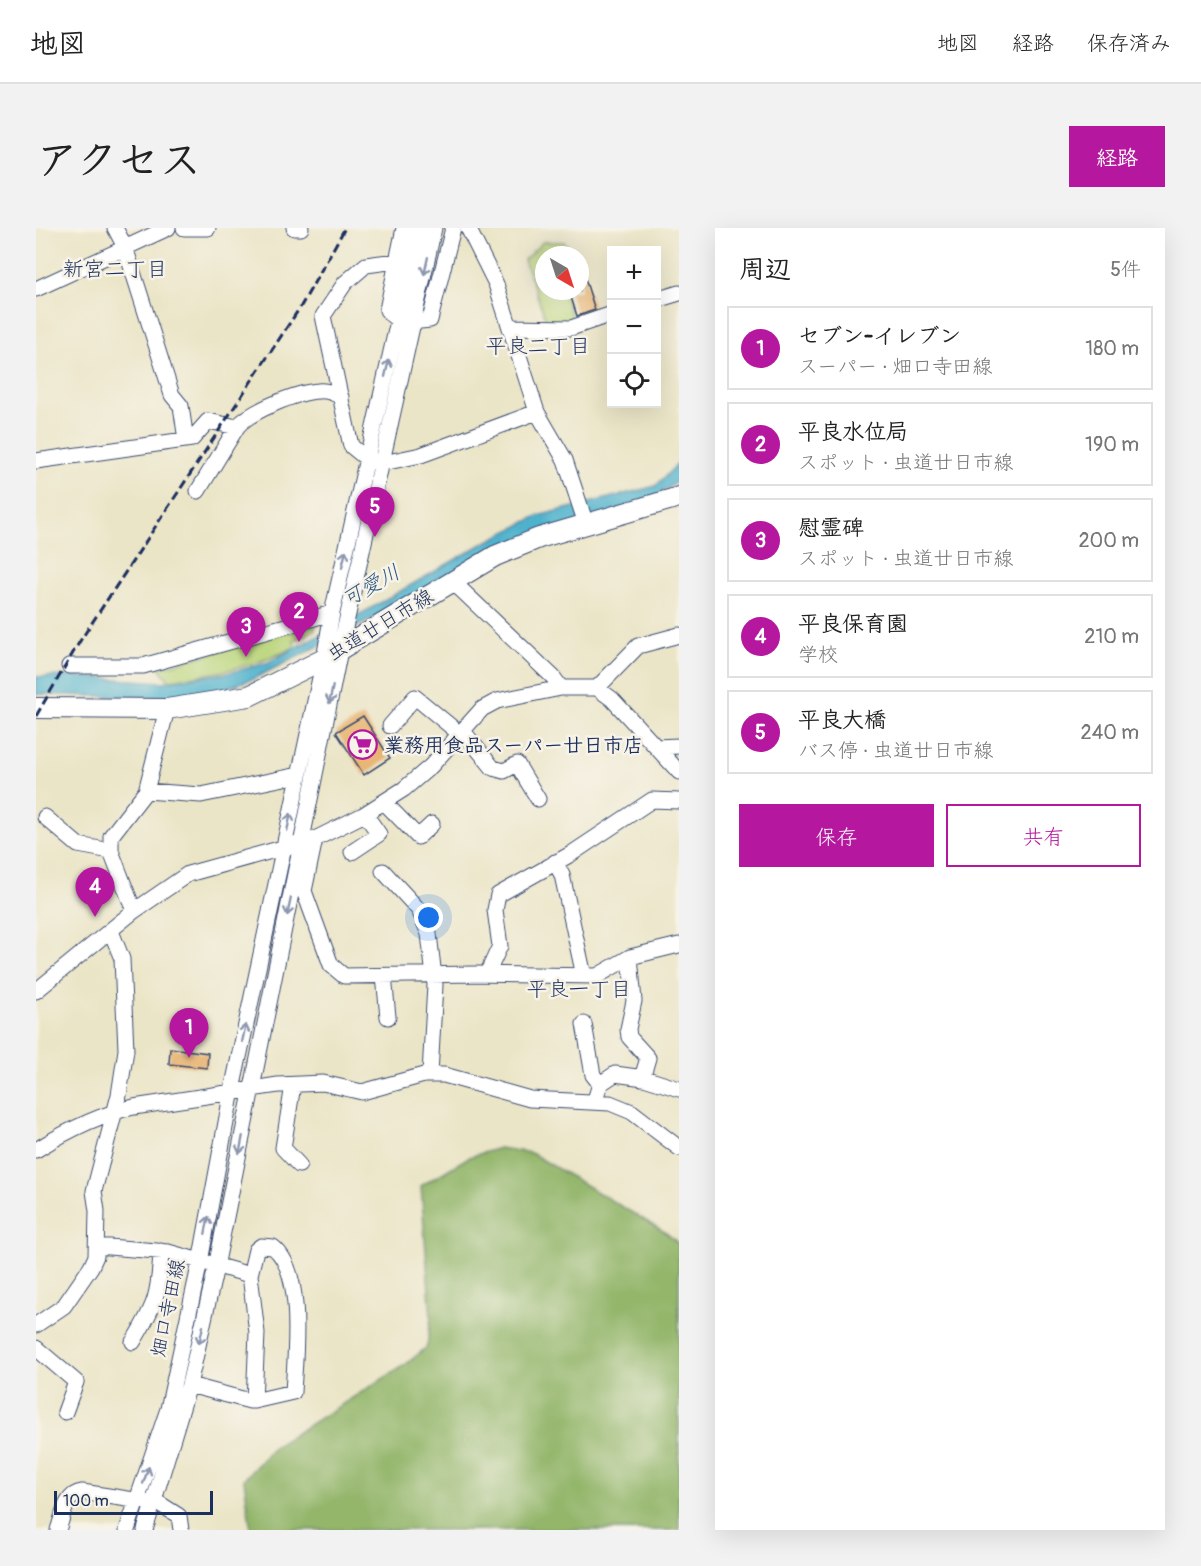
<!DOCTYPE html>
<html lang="ja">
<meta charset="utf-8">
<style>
:root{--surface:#fff;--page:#f2f2f2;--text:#222;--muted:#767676;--line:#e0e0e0;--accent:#b5179e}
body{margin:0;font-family:Pangolin,"Klee One",sans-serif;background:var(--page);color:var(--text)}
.controls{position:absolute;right:18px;top:18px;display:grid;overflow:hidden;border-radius:0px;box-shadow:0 6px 24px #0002}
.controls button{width:54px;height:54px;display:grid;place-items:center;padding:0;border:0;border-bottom:2px solid var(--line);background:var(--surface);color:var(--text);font:30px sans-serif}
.compass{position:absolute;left:499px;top:18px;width:54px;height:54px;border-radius:50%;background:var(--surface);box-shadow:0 6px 24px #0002;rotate:141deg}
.scale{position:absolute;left:18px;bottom:15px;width:159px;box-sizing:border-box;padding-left:6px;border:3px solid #1b2f5e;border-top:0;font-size:16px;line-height:21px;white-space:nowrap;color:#1b2f5e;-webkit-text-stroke:4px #f7f3e8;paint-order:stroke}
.you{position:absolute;left:393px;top:690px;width:21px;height:21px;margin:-15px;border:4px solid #fff;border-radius:50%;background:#1a73e8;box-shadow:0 0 0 9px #1a73e833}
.badge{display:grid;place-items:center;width:39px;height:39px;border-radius:50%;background:var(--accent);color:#fff;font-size:20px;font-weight:700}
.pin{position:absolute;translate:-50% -50px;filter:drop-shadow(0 2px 3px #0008)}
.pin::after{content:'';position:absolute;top:32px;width:21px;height:18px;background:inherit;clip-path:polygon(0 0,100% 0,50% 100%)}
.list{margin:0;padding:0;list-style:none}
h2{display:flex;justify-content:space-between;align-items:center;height:78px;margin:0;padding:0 24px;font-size:26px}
h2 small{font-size:20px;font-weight:400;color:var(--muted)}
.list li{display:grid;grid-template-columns:39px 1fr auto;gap:18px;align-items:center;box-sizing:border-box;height:84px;margin:0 12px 12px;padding:0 12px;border:2px solid var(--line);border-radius:0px}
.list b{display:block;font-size:22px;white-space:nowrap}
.list p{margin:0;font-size:20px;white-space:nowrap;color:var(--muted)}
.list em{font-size:20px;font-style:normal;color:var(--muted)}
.actions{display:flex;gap:12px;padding:18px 24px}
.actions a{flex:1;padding:14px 0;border:2px solid var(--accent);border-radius:0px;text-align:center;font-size:21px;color:var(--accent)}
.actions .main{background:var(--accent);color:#fff}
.icon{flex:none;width:33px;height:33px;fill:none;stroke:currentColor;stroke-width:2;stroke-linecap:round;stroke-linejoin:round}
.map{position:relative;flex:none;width:643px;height:1302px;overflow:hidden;border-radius:0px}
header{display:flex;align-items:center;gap:36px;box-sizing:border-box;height:84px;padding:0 30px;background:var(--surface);border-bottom:2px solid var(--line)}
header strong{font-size:28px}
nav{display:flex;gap:33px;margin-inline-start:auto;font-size:21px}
.intro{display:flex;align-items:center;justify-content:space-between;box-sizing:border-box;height:144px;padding:0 36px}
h1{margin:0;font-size:42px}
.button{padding:15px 27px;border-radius:0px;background:var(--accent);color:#fff;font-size:21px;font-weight:700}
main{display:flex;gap:36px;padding:0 36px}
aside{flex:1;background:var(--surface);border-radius:0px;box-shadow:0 6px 24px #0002}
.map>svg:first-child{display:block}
.green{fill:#bad57a;stroke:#6a826c;stroke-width:1.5}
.forest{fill:#93b66a;stroke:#577264;stroke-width:1.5}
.water{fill:#4fb2cd;stroke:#357096;stroke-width:1.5}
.building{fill:#e7b270}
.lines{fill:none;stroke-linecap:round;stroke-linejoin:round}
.minor-casing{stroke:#3a4a6e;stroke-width:17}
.major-casing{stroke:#3a4a6e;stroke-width:22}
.minor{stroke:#fff;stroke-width:15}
.major{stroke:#fff;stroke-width:20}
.rail{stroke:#1b2f5e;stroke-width:3;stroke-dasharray:9 4.5;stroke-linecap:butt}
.oneway{stroke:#8d97ae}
.labels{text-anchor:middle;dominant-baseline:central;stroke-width:5;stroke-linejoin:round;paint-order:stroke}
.street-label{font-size:20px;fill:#1b2f5e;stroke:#f7f3e8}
.poi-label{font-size:20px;font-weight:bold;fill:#1b2f5e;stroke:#f7f3e8;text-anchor:start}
.neighbourhood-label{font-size:21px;fill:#1b2f5e;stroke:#f7f3e8}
.water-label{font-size:21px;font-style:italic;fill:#2b567f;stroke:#f7f3e8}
</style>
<header>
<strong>地図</strong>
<nav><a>地図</a><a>経路</a><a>保存済み</a></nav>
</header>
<div class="intro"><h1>アクセス</h1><a class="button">経路</a></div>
<main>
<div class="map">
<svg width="643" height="1302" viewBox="0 0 643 1302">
<rect width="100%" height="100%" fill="#f7f3e8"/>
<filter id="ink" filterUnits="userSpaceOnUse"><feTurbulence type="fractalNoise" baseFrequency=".0167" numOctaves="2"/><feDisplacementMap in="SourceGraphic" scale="12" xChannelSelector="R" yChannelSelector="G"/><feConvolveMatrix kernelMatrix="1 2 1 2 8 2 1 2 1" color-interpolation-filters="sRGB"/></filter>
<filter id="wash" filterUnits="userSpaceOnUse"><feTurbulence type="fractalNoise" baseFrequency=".008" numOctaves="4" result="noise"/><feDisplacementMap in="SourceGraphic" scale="24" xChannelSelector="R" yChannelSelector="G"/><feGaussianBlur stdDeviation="1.35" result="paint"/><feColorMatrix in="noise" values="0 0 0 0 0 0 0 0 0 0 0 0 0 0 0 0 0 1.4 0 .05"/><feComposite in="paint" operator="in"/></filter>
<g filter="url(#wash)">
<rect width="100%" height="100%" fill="#ebe5c7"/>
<path class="green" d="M 507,14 L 528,14 L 538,27 L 508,27 L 508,63 L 527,63 L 537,93 L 511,94 L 488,32 Z
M 279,396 L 279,402 L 258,413 L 259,419 C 219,439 178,446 133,452 L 123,440 Z"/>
<path class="forest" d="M 463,920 L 495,925 L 629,1004 L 643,1016 L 643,1302 L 215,1302 L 208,1251 L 238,1219 L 369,1137 L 391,1119 L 395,1089 L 385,958 L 433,929 Z"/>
<path class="water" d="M 643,234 L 643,252 L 621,268 L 356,381 L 219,450 L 188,461 L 116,470 L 0,466 L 0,449 L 35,448 L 126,454 L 193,445 L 231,435 L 330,383 L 448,315 L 502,288 L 620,258 Z"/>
<g id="blocks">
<path class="building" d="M 546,41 L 559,82 L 541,88 L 533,63 L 544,63 Z
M 327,488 L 354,530 L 328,547 L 300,504 Z
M 134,820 L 172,825 L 171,840 L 133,836 Z"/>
</g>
</g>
<g filter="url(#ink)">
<use href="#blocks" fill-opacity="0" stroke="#3a4a6e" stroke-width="1.5"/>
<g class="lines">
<defs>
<path id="minor" d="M 79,0 L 89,19 L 136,167 L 145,178 L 150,212
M 148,0 L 172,0
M 258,0 L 265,0
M 368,0 L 351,82 C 361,97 378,94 394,92 L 417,0
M 432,0 L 460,56 L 501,184 L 529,232 L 550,296
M 360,33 L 330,37 L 309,55 L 287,88 L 315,218 L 331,231 L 347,235 L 385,227 L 501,184
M 0,61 L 132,0
M 620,72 L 643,65
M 475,99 L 535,100 L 576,86
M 0,233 L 156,211 L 172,193 L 201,199 C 214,183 262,164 282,163 C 290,162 298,165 305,169
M 162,263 L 201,199
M 416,353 L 517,449 L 525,460
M 33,438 L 107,438 L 296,385
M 561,460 L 602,418 L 643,407
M 354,498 L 379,469 L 424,506
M 427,503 L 457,540 L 468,543 L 481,536 L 502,571
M 620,519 L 643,518
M 110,563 L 165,567 L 263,547
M 348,574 L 382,609 L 396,596
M 9,589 L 42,617 L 75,623
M 279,611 L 268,663 L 295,737 L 308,748 L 440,746 L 561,748 L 594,729 L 643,717
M 316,624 L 343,606 L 329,586
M 519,634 L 526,647 L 548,748
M 347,643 L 383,682 L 393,706 L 399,757 L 394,846
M 98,683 L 75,623 L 75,608 L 110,563 L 131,481
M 594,729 L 598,773 L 592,801 L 593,809 L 612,830 L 606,850
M 451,746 L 464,718 L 459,682 L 462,667 L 535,626 L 616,572 L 643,573
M 348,748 L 352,789
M 0,763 L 98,683 L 152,646 L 279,611 L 327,587 L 368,561 L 395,538 L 446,481 L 461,473 L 525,460 L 561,460 L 576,471 L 643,544
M 548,796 L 557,847 L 564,856
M 257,857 L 247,920 L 263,937
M 559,872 L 564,856 L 579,846 L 608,850 L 643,861
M 0,922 C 29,904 64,886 98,879 L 242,857 L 287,855 L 326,864 L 388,847 L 408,847 L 494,871 L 574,875 L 596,884 L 643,920
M 61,1018 L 132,1024 L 214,1047
M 0,1097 L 28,1078 L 55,1039 L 60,1028 L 61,983 L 58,963 L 83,867 L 90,822 L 86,731 L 75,703
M 97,1114 C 120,1076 123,1067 125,1023
M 0,1120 L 40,1154 L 29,1184
M 153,1157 L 214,1173 L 218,1173 L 257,1164 C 259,1128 269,1044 237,1019 L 225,1018 L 220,1022 L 214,1047 L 221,1105 L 218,1173
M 22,1302 C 27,1289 29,1266 46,1264 L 124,1276 L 143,1288 L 145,1302
M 91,1302 L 132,1181 L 164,1034 L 196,862 L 288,431 L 296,385 L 383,0
M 109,1302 L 153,1157 L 180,1039 L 304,422 L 398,0"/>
<path id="major" d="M 0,480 L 131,481 L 213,468 L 288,431 L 459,328 L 503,310 L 643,269"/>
</defs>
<use href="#minor" class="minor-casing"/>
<use href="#major" class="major-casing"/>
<use href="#minor" class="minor"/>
<use href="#major" class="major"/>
<path class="rail" d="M 0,488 L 44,413 L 265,78 L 309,0"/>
</g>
<defs><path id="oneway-shaft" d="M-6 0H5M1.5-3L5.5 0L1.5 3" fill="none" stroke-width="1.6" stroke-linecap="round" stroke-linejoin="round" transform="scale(1.5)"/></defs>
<g class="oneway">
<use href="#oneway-shaft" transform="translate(390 38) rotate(102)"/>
<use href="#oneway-shaft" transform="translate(351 140) rotate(-77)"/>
<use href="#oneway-shaft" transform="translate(308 331) rotate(-77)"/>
<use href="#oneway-shaft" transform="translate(295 467) rotate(101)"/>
<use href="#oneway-shaft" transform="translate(253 594) rotate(-78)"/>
<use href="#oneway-shaft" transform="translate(253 679) rotate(102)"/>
<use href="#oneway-shaft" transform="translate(208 805) rotate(-78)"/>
<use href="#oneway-shaft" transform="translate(205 917) rotate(101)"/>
<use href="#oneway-shaft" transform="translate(171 997) rotate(-79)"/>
<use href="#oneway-shaft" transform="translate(165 1107) rotate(103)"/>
<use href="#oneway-shaft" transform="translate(110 1247) rotate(-71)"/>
</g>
</g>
<defs>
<symbol id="supermarket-ring" viewBox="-11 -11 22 22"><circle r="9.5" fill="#f7f3e8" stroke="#b5179e" stroke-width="1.5"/><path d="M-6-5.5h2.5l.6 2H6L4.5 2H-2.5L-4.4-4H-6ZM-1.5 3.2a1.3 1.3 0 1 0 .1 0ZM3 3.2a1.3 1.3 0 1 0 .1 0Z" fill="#b5179e"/></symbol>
</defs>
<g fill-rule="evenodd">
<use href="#supermarket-ring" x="310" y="500" width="33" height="33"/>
</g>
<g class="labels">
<g class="street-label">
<text transform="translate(344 397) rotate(-31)">虫道廿日市線</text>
<text transform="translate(132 1080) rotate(-78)">畑口寺田線</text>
</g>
<g class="poi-label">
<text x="348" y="517">業務用食品スーパー廿日市店</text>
</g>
<g class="neighbourhood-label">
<text x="79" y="41">新宮二丁目</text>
<text x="502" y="118">平良二丁目</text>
<text x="543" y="761">平良一丁目</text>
</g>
<g class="water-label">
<text transform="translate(335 358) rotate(-29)">可愛川</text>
</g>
</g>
</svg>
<div class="controls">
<button>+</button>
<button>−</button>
<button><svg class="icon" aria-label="locate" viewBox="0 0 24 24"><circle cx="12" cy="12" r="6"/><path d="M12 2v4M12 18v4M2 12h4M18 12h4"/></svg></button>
</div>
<svg class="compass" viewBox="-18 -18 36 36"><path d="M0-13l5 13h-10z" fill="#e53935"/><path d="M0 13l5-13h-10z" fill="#767676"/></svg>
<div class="scale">100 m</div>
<div class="you"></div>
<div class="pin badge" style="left:153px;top:830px">1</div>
<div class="pin badge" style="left:263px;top:414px">2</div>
<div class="pin badge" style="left:210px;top:429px">3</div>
<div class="pin badge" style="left:59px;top:689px">4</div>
<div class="pin badge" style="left:339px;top:309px">5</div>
</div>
<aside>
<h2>周辺<small>5件</small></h2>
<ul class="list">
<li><span class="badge">1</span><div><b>セブン-イレブン</b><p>スーパー · 畑口寺田線</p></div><em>180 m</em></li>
<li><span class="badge">2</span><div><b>平良水位局</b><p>スポット · 虫道廿日市線</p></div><em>190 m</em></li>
<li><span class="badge">3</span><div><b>慰霊碑</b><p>スポット · 虫道廿日市線</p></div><em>200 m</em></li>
<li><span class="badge">4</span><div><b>平良保育園</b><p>学校</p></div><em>210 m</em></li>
<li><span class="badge">5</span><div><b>平良大橋</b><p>バス停 · 虫道廿日市線</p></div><em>240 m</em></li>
</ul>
<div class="actions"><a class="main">保存</a><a>共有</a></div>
</aside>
</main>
